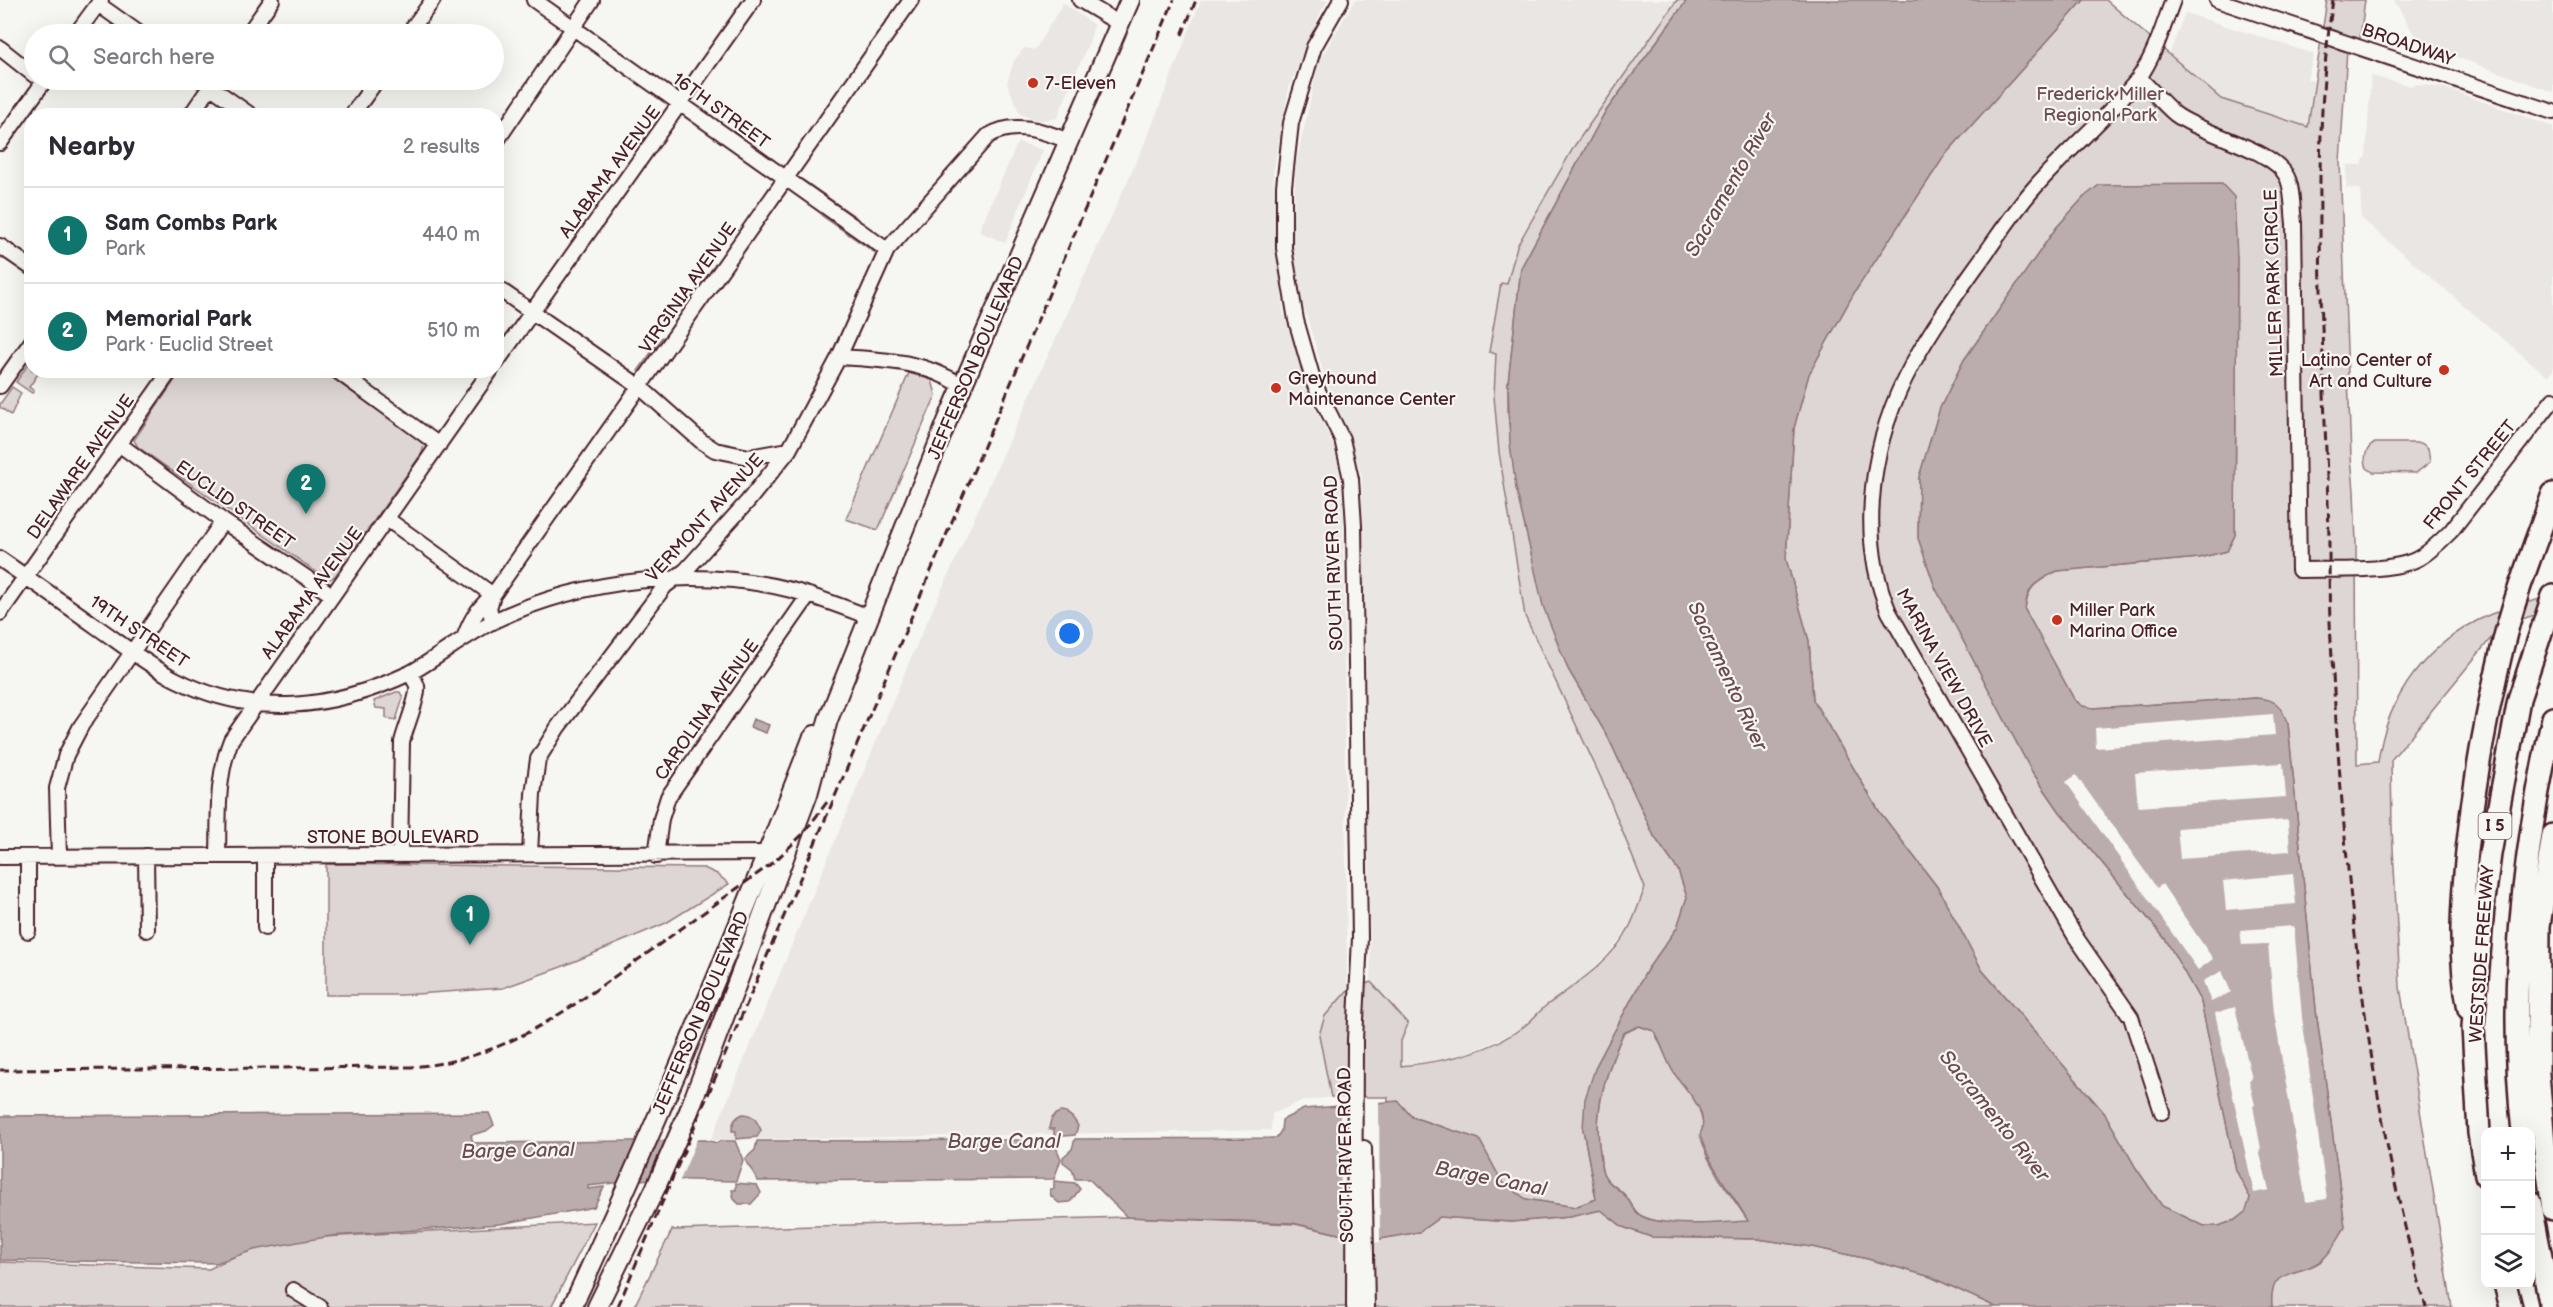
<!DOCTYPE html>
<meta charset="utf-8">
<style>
:root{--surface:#fff;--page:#f2f2f3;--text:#2b2b33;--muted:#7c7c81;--line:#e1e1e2;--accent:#0f766e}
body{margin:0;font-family:"Balsamiq Sans",sans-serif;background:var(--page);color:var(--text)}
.controls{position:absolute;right:18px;bottom:18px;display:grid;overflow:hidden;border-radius:12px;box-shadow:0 6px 24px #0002}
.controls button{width:54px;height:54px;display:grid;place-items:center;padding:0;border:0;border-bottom:2px solid var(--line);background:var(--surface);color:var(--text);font:30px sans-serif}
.you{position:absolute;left:1070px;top:634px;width:21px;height:21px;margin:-15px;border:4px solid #fff;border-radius:50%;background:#1a73e8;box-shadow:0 0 0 9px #1a73e833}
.badge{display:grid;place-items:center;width:39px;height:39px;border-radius:50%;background:var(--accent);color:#fff;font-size:20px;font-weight:700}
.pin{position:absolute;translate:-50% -50px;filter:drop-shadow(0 2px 3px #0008)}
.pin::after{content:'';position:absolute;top:32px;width:21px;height:18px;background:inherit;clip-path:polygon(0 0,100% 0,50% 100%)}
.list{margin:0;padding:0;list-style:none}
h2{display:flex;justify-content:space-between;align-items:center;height:78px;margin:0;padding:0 24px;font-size:26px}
h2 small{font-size:20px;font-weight:400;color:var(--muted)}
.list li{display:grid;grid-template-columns:39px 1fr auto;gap:18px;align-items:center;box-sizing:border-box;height:96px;padding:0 24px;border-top:2px solid var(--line)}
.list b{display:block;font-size:22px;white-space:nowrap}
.list p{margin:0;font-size:20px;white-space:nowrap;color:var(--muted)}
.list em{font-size:20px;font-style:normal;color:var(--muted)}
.icon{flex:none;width:33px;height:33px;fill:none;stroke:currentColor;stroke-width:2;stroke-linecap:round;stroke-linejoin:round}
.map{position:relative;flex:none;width:2553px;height:1307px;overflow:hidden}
.search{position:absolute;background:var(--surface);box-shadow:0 6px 24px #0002;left:24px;top:24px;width:480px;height:66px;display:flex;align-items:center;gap:15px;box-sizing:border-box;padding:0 21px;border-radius:33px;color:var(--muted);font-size:22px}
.panel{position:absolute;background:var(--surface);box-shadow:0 6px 24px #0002;left:24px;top:108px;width:480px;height:270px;border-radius:24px}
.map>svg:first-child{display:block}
.built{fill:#e9e6e3}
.green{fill:#ddd6d5;stroke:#947a80;stroke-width:1.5}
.water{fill:#bbadae;stroke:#8e747a;stroke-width:1.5;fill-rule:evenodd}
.pier{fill:#f6f6f2}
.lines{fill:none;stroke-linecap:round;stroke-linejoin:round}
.minor-casing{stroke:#4a1f2b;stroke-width:18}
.major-casing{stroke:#4a1f2b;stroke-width:22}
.highway-casing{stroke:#4a1f2b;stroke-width:26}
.minor{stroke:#f6f6f2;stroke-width:14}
.major{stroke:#f6f6f2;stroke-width:18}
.highway{stroke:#f6f6f2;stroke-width:21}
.rail{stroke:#4a1f2b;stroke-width:3;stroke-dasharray:9 4.5;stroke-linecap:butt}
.poi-dot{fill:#c8321e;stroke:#f6f6f2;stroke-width:2}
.labels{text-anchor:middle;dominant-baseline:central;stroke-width:4.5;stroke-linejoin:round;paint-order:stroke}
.shield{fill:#f6f6f2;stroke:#7e6067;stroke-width:1.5}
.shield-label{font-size:16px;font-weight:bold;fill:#4a1f2b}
.street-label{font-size:18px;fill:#4a1f2b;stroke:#f6f6f2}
.poi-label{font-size:18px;fill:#4a1f2b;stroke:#f6f6f2;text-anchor:start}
.park-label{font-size:18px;fill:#6f4d56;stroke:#f6f6f2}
.water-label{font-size:20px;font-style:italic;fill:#6c4a52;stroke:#f6f6f2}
</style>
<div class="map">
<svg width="2553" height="1307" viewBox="0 0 2553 1307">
<rect width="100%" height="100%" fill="#f6f6f2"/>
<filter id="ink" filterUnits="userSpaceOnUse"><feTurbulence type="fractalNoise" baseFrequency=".0167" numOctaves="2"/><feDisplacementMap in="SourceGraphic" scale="12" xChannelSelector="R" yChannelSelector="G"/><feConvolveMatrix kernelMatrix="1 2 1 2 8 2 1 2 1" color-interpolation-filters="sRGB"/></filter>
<g filter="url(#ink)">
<path class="built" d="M 1201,0 L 1328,0 L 1321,11 L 1289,87 L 1273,173 L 1283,311 L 1310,397 L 1336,451 L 1343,507 L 1347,991 L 1325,1016 L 1331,1097 L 1299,1102 L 1272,1114 L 1271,1130 L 711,1140 L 913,653 L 1148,136 Z
M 1355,0 L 1677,0 L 1575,145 L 1517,246 L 1507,284 L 1501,283 L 1489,352 L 1496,353 L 1494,396 L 1499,452 L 1601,778 L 1645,888 L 1629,928 L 1609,953 L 1571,989 L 1542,1009 L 1522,1028 L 1506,1037 L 1450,1060 L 1401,1066 L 1401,1041 L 1408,1024 L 1371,982 L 1362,475 L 1326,381 L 1301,297 L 1292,250 L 1296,164 L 1319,61 Z
M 2394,0 L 2553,0 L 2553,92 L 2432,48 L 2412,31 Z
M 1063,3 L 1094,25 L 1089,42 L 1057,118 L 1038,121 L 1020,114 L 1007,83 L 1014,61 L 1024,48 L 1035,50 Z
M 2185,13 L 2314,54 L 2307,79 L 2314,81 L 2308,127 L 2221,99 L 2169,55 Z
M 2371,76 L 2411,86 L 2416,84 L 2445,88 L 2553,127 L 2553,371 L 2547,376 L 2361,218 L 2361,189 L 2346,188 L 2347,165 L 2361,165 L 2366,156 Z
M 1018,142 L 1043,150 L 1005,243 L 979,231 Z"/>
<path class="green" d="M 1677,0 L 1687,0 L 1604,114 L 1521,268 L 1508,383 L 1508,414 L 1516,488 L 1529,544 L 1568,669 L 1609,739 L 1654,836 L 1678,870 L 1687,897 L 1677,928 L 1647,970 L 1596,1066 L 1583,1129 L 1596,1199 L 1575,1207 L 1526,1199 L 1502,1182 L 1479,1139 L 1412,1117 L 1398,1102 L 1388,1102 L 1388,1097 L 1331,1097 L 1319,1035 L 1325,1016 L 1347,991 L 1371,982 L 1408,1024 L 1401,1041 L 1401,1066 C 1443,1062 1489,1053 1523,1027 C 1532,1021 1538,1012 1547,1005 C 1576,984 1613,960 1630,926 C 1636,914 1640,900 1645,888 L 1601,778 L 1525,616 L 1499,452 L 1494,396 L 1496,354 L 1489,352 L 1501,283 L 1507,284 L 1517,246 L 1575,145 Z
M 2084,0 L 2106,0 L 2221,99 L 2308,127 L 2327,0 L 2365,0 L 2360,39 L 2355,37 L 2347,49 L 2340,162 L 2351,457 L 2354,491 L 2356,544 L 2357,764 L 2378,762 C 2387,695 2428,642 2489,615 C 2507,607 2532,602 2553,595 L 2553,609 L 2501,626 L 2391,760 L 2392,828 L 2400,987 L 2452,1307 L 2272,1307 C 2267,1263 2299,1278 2320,1262 C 2330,1254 2338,1237 2345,1227 L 2316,1010 L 2288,724 L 2256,698 L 2093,708 L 2082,706 L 2074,699 L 2025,610 C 2027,586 2037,582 2057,571 L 2199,558 L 2227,551 L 2235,535 L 2237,257 L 2084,197 L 2056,228 L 1964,360 L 1940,408 L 1919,477 L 1918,538 L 1935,587 L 2031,770 L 2060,812 L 2166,940 L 2201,1002 L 2236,1170 L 2250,1198 L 2247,1211 L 2235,1220 L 2219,1226 L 2204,1226 L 2162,1206 L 2136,1168 L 2105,1114 L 1982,970 L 1938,888 L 1879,811 L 1813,700 L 1809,641 L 1786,559 L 1794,428 L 1809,374 L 1854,293 L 1945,155 Z
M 803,180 L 856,217 L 854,219 L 802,182 Z
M 823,212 L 875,249 L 874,252 L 821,215 Z
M 662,337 L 664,341 L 640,373 L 638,371 Z
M 29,363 L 32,370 L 40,371 L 29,387 L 34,391 L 32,393 L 16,382 Z
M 322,371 L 421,441 L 424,445 L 422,453 L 335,576 L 328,580 L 138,447 L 134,440 L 181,371 Z
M 909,373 L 932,380 L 936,395 L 878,530 L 846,519 Z
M 12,387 L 21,393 L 11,415 L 0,407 L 0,404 Z
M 2375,443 L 2421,443 L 2428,448 L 2430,462 L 2416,473 L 2373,472 L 2367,468 C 2363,457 2366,448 2375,443 Z
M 396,692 L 400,692 L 403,698 L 396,720 L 386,718 L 386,709 L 376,708 L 374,701 Z
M 326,864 L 704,868 L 717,874 L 729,884 L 666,923 L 561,967 L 503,988 L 401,995 L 326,995 Z
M 1639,1026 L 1654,1031 L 1674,1072 L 1688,1089 L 1699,1108 L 1704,1127 L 1706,1154 L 1719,1178 L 1749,1222 C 1716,1223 1675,1230 1644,1217 C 1632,1212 1632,1202 1624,1194 C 1617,1187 1609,1184 1604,1175 C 1600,1169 1601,1160 1600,1153 C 1593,1109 1606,1073 1623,1034 Z
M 1601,1210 L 1623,1227 L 1651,1237 L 1758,1239 L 1812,1247 L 1868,1259 L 1931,1277 L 1996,1307 L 634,1307 L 672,1230 L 1127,1217 L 1295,1224 L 1369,1241 L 1419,1232 L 1440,1217 L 1511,1222 L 1569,1217 Z
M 595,1222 L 551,1307 L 0,1307 L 0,1262 L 209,1269 L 268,1240 Z"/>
<path class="water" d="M 1687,0 L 2084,0 L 1945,155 L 1854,293 L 1809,374 L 1794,428 L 1786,559 L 1809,641 L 1813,700 L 1879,811 L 1938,888 L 1982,970 L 2105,1114 L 2136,1168 L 2162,1206 L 2204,1226 L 2219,1226 L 2235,1220 L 2246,1211 L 2250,1198 L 2236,1170 L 2201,1002 L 2166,940 L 2060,812 L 2031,770 L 1935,587 L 1918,538 L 1919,477 L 1940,408 L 1964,360 L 2056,228 L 2084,197 L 2099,185 L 2222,184 L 2234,197 L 2237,257 L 2235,535 L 2227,551 L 2199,558 L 2057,571 C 2036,582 2027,585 2025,610 L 2074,699 L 2082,706 L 2093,708 L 2256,698 C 2277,699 2280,705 2288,724 L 2316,1010 L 2345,1227 C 2338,1238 2331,1254 2320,1261 C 2297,1278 2268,1266 2272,1307 L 1996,1307 L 1931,1277 L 1868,1259 L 1812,1247 L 1758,1239 L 1651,1237 L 1623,1227 L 1601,1210 L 1569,1217 L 1511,1222 L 1440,1217 L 1419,1232 L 1369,1241 L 1293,1223 L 1127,1217 L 1089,1179 L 1075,1179 L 1072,1169 L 1063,1162 L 1063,1157 L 1072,1149 L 1075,1139 L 1276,1138 L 1281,1131 L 1282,1120 L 1304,1109 L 1398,1101 L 1412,1117 L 1479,1139 L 1502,1182 L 1526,1199 L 1575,1207 L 1596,1199 L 1583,1129 L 1585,1099 L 1596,1066 L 1647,970 L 1677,928 L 1687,897 L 1678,870 L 1654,836 L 1609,739 L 1568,669 L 1543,606 L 1516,488 L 1510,444 L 1508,383 L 1521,268 L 1604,114 ZM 1639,1026 L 1654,1031 C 1662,1044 1666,1061 1674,1073 C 1686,1091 1711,1112 1700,1135 C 1710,1168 1732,1192 1748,1221 C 1715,1223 1680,1227 1648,1219 C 1633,1215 1633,1203 1623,1194 C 1616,1187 1608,1184 1604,1175 C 1600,1169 1601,1159 1600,1153 C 1593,1109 1606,1073 1623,1033 Z
M 753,719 L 769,725 L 766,733 L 750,727 Z
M 1060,1112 C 1069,1112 1074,1118 1078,1126 L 1075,1135 L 1054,1137 L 1054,1129 L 1049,1129 C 1050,1121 1052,1115 1060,1112 Z
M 489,1113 L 494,1125 L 486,1131 L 471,1135 L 473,1143 L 705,1140 L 717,1143 L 720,1141 L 735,1141 L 743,1160 L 736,1181 L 649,1179 L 588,1186 L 588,1189 L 604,1187 L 594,1207 L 500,1224 L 331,1236 L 254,1250 L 216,1263 L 0,1260 L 0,1116 Z
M 743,1114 C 754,1114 757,1122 761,1130 L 757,1137 L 736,1139 L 736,1131 L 732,1131 C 732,1123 735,1117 743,1114 Z
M 1053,1140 L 1061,1159 L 1054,1179 L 757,1181 C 755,1171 747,1167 745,1159 L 755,1150 L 757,1141 Z
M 1054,1181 L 1075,1183 L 1080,1189 L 1070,1202 L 1059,1203 L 1051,1196 L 1050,1189 L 1054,1189 Z
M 736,1183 L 757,1185 L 761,1193 L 751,1204 L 739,1204 L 734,1199 L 732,1190 L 736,1190 Z"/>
<path class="pier" d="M 2273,714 L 2275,735 L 2096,748 L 2095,728 Z
M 2283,763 L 2286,797 L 2138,807 L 2135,773 Z
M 2076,775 L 2157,888 L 2162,884 L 2213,959 L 2198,970 L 2066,782 Z
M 2288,820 L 2290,851 L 2180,859 L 2177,828 Z
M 2293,874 L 2296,904 L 2226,910 L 2223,881 Z
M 2294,926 L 2302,1017 L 2327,1199 L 2306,1202 L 2274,1013 L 2268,944 L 2242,945 L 2240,930 Z
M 2222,971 L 2231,992 L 2211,1002 L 2203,981 Z
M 2235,1007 L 2252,1079 L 2249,1080 L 2255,1105 L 2253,1106 L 2261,1149 L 2259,1150 L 2269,1190 L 2254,1193 L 2215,1013 Z
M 1379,1100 L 1380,1242 L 1369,1244 L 1341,1238 L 1340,1103 Z
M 698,1137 L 679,1183 L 650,1182 L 669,1138 Z"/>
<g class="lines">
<defs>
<path id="minor" d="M 534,0 L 887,250
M 1080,0 L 1120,24
M 1341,0 L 1314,47 L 1291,123 L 1284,186 L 1284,248 L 1296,320 L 1314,383 L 1342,439 L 1351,479 L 1354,526 L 1360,938 L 1355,1040 L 1354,1307
M 2217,0 L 2553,112
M 98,4 L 140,34
M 76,34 L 101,0
M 248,34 L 272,0
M 408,34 L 433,0
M 0,48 L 34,75
M 2139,78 C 2151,89 2162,103 2175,114 C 2203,135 2274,149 2287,177 C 2293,189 2292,209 2294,223 L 2299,570 C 2330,569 2393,573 2419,558 C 2431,551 2441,541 2451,531 L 2553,400
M 201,80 L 252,116
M 190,116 L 214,81
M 351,116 L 377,80
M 496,142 L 592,0
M 0,143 L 45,80
M 0,246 L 32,268
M 496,287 L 640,387 L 701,441 L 715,450 L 749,457 L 789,450
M 839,357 C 886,360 921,360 963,386
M 496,363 L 753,0
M 336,370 L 439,445
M 0,386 L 32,341
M 119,444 L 223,521 L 332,595
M 387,519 L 493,595 C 478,608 471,619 464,638
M 0,559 C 32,581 65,604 97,627 C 123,645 149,666 177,680 C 256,719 333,709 410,673
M 0,613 L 171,370
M 493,622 L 489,608 L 493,595 L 911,0
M 530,854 L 533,794 L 538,759 L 558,727 L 665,586 L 686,570 L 748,501 L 789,450 L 839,357 L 887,250 L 988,136 C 1014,120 1043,131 1069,141
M 400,855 L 402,742 C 405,729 419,696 417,686 C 416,682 412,677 410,673 C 439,657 465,635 496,620 C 582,579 698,566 791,590 C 818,597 843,607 869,617
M 146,856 L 147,930
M 218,856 C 219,816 216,778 231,740 L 491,370
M 265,856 L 265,928
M 656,856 L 661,819 L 668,797 L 809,595
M 0,857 L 775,853
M 59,857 L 57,788 L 66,755 L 81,726 L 223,521
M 28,931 L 28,857
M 2162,1112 L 2131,1017 L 2075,936 L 1889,612 C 1856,533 1872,437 1913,363 C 1931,330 1953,299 1975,268 C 1995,241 2013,212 2035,187 C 2067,150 2107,118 2138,79 C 2155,56 2163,26 2173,0
M 1364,1148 L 1367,1307
M 293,1290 L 320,1307"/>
<path id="major" d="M 572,1307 C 659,1120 738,931 812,739 L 815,735
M 597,1307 L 656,1187 L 689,1111 L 808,794 L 828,720 L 948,419 L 1130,0"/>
<path id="highway" d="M 2553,835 L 2539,926 L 2538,1074 L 2544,1143 L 2553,1209
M 2469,1009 C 2458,956 2462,904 2467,851 C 2474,783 2486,715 2502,649 C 2514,596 2535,545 2553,494
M 2523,1132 C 2508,993 2522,853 2553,718
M 2486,1176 L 2479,1133 L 2473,1027 L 2483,908 L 2490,854 L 2519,699 L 2553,596
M 2530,1202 L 2551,1307
M 2505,1284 L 2511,1307"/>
</defs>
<use href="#minor" class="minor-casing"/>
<use href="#major" class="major-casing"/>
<use href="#highway" class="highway-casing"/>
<use href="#minor" class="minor"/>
<use href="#major" class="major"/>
<use href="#highway" class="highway"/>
<path class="rail" d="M 2333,0 C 2318,96 2319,193 2321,290 C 2323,361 2325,431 2328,502 C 2330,548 2328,595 2331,641 C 2344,866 2364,1090 2426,1307
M 1182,35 L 1196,0
M 0,1070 L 411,1067 C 506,1060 568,1009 642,957 C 686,925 731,893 775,861 L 804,833 L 827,802
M 618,1306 L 1174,0"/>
</g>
</g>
<g class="poi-dot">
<circle cx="1033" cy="83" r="6"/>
<circle cx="2444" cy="370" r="6"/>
<circle cx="1276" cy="388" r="6"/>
<circle cx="2057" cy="620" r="6"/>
</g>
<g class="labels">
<rect class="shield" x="2478.5" y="813" width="33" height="26" rx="4.5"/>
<g class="shield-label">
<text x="2495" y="826">I 5</text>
</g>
<g class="street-label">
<text transform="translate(2408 45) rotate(19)">BROADWAY</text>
<text transform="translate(721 111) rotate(36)">16TH STREET</text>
<text transform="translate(610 172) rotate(-54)">ALABAMA AVENUE</text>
<text transform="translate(2274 283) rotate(-92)">MILLER PARK CIRCLE</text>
<text transform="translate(688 288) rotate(-55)">VIRGINIA AVENUE</text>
<text transform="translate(976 358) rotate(-67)">JEFFERSON BOULEVARD</text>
<text transform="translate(81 467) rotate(-55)">DELAWARE AVENUE</text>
<text transform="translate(2470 475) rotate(-51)">FRONT STREET</text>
<text transform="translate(235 505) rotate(35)">EUCLID STREET</text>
<text transform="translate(705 518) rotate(-48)">VERMONT AVENUE</text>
<text transform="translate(1334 563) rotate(-92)">SOUTH RIVER ROAD</text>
<text transform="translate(312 593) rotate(-54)">ALABAMA AVENUE</text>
<text transform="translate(139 632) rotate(34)">19TH STREET</text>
<text transform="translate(1944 668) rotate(61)">MARINA VIEW DRIVE</text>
<text transform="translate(707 710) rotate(-55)">CAROLINA AVENUE</text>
<text x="393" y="837">STONE BOULEVARD</text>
<text transform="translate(2482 954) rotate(-86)">WESTSIDE FREEWAY</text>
<text transform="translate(701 1013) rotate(-67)">JEFFERSON BOULEVARD</text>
<text transform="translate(1346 1155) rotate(-91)">SOUTH RIVER ROAD</text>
</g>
<g class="poi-label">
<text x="1045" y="83">7-Eleven</text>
<text x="2432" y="360" text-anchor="end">Latino Center of<tspan x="2432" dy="21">Art and Culture</tspan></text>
<text x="1288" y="378">Greyhound<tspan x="1288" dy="21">Maintenance Center</tspan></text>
<text x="2069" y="610">Miller Park<tspan x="2069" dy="21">Marina Office</tspan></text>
</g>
<g class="park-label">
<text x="2100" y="94">Frederick Miller<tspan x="2100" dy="21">Regional Park</tspan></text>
</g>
<g class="water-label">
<text transform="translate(1731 185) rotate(-60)">Sacramento River</text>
<text transform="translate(1727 676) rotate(65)">Sacramento River</text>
<text transform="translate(1994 1116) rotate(51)">Sacramento River</text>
<text x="1004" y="1142">Barge Canal</text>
<text transform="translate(518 1151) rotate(-1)">Barge Canal</text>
<text transform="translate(1491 1179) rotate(11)">Barge Canal</text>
</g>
</g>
</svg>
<div class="controls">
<button>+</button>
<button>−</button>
<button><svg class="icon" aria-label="layers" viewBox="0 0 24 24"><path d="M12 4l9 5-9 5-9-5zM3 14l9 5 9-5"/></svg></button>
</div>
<div class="you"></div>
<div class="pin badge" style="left:470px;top:945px">1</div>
<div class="pin badge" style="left:306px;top:514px">2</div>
<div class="search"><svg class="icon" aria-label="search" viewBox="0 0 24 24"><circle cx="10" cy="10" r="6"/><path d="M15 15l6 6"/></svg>Search here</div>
<section class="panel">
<h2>Nearby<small>2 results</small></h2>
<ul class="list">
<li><span class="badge">1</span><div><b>Sam Combs Park</b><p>Park</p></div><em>440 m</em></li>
<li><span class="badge">2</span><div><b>Memorial Park</b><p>Park · Euclid Street</p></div><em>510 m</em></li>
</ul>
</section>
</div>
